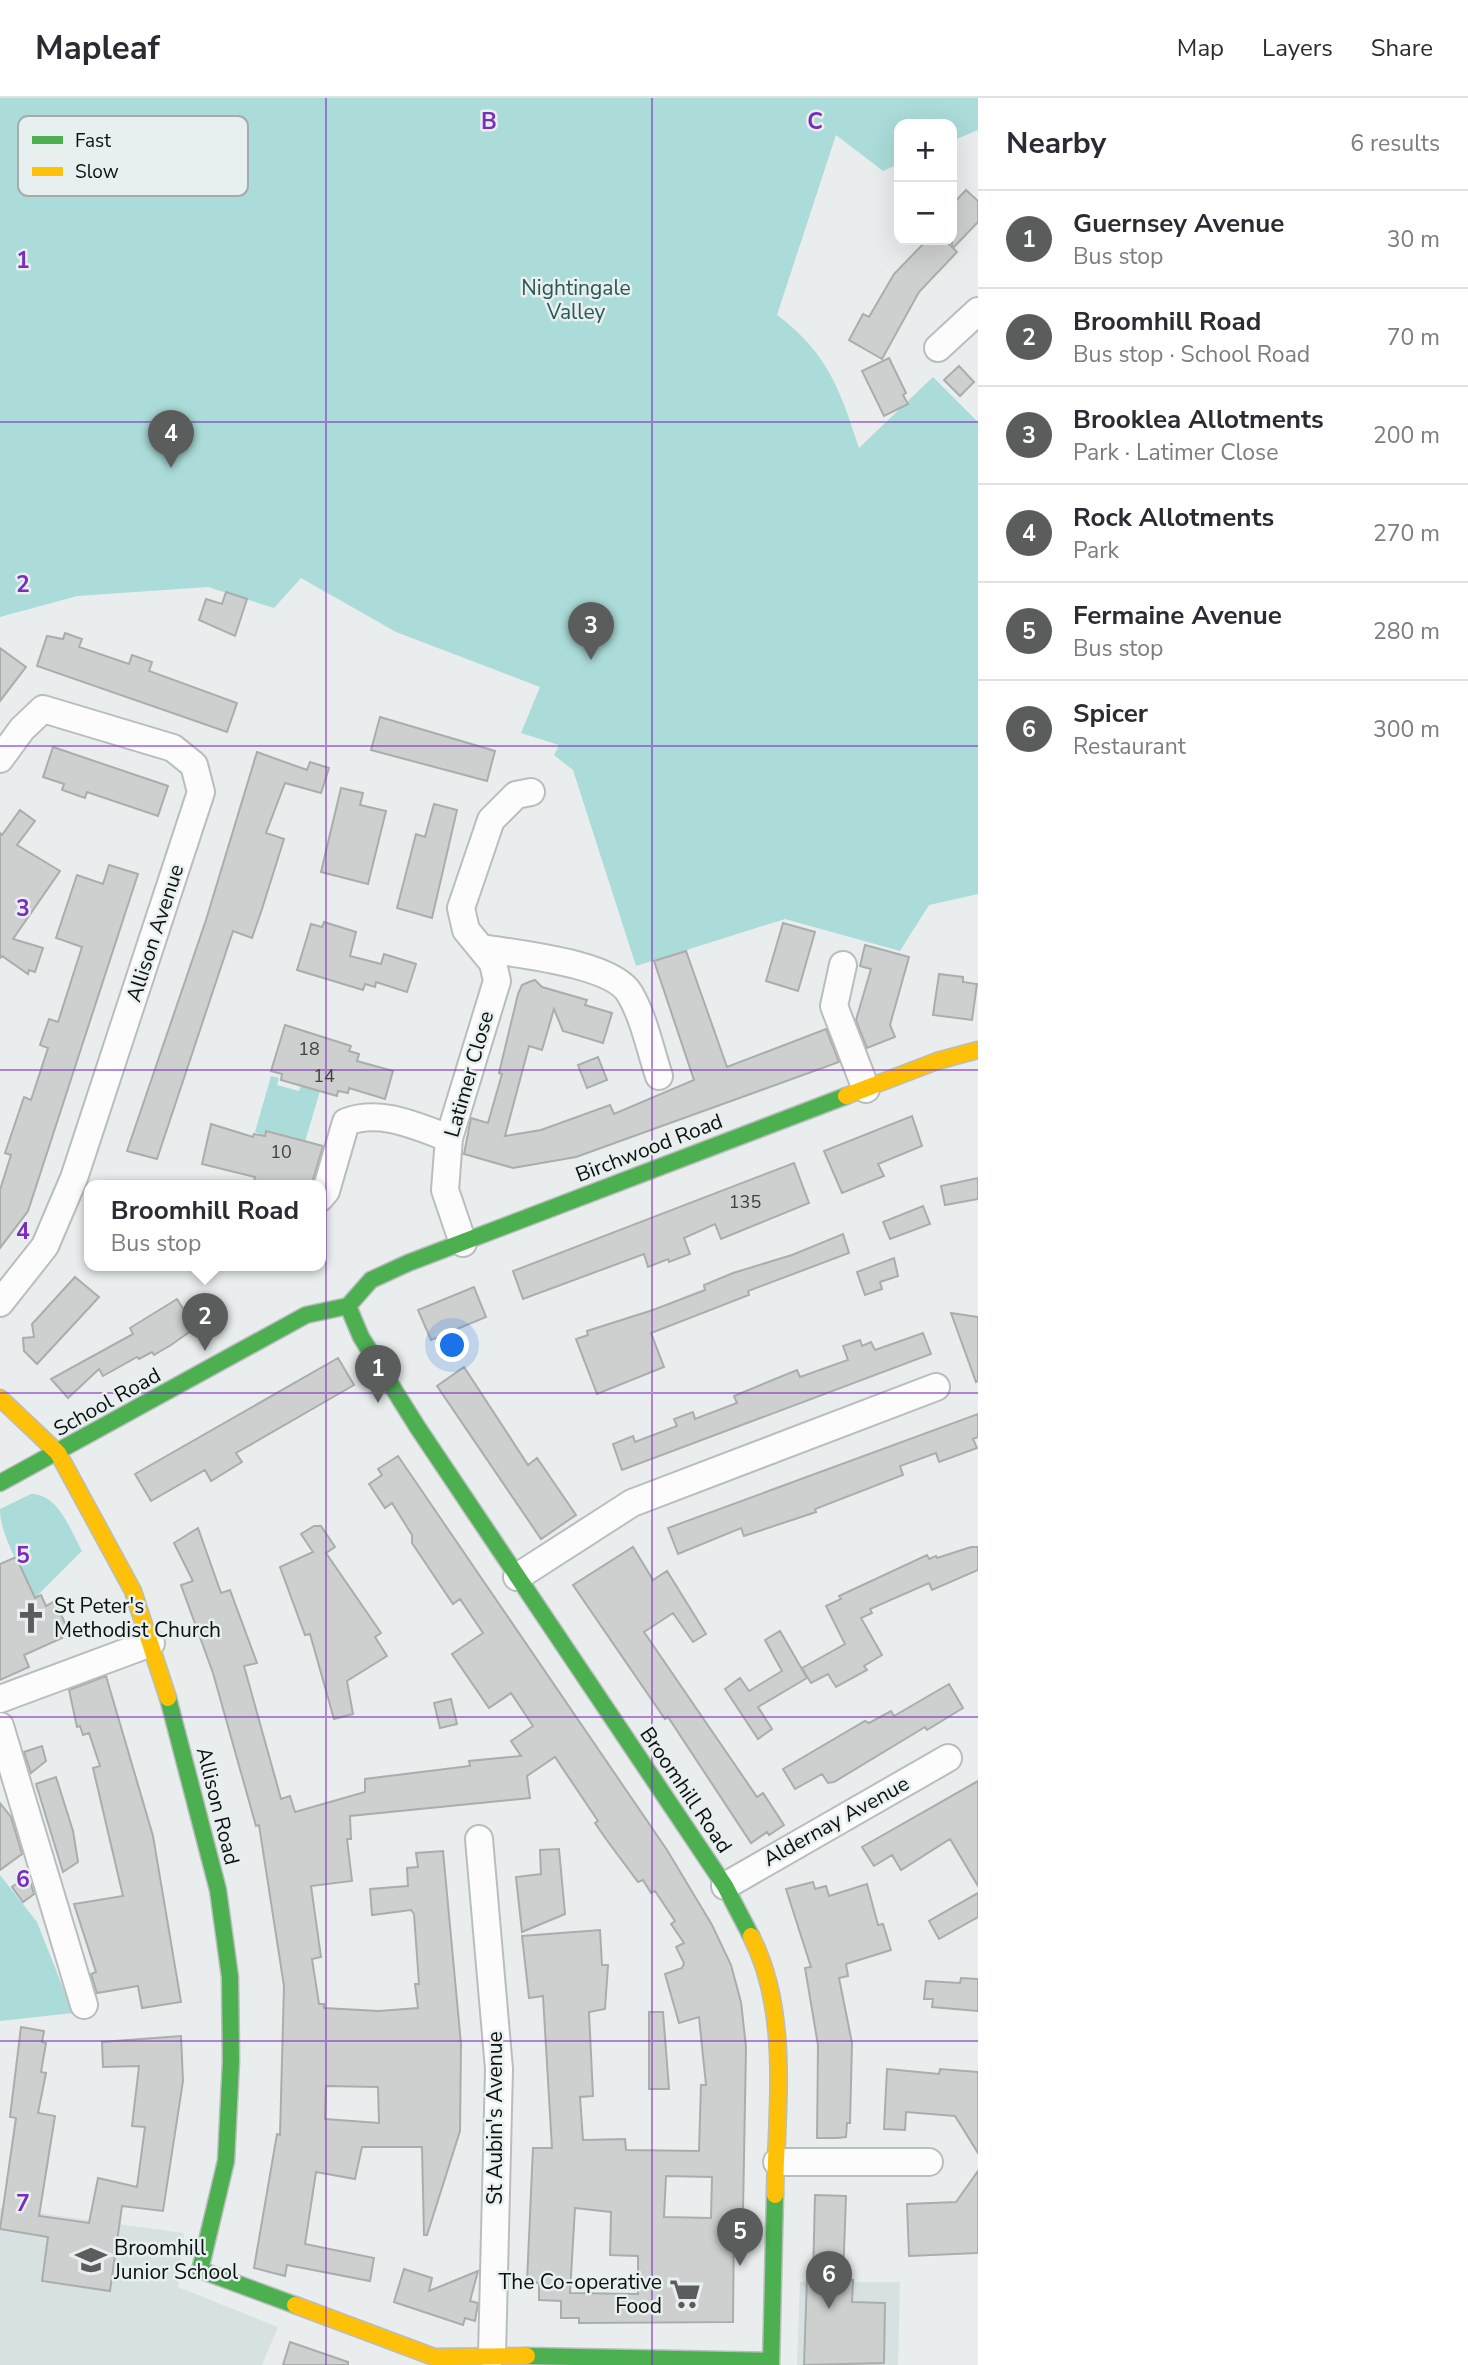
<!DOCTYPE html>
<meta charset="utf-8">
<style>
:root{--surface:#fff;--page:#f7f7f7;--text:#2b2b33;--muted:#7c7c81;--line:#e1e1e2;--accent:#5b5d5d}
body{margin:0;font-family:"Nunito Sans",sans-serif;background:var(--page);color:var(--text)}
.controls{position:absolute;right:21px;top:21px;display:grid;overflow:hidden;border-radius:14px;box-shadow:0 7px 28px #0002}
.controls button{width:63px;height:63px;display:grid;place-items:center;padding:0;border:0;border-bottom:2px solid var(--line);background:var(--surface);color:var(--text);font:35px sans-serif}
.you{position:absolute;left:453px;top:1248px;width:24px;height:24px;margin:-18px;border:5px solid #fff;border-radius:50%;background:#1a73e8;box-shadow:0 0 0 10px #1a73e833}
.badge{display:grid;place-items:center;width:46px;height:46px;border-radius:50%;background:var(--accent);color:#fff;font-size:23px;font-weight:700}
.pin{position:absolute;translate:-50% -58px;filter:drop-shadow(0 2px 4px #0008)}
.pin::after{content:'';position:absolute;top:37px;width:24px;height:21px;background:inherit;clip-path:polygon(0 0,100% 0,50% 100%)}
.popup{position:absolute;left:84px;top:1082px;width:242px;height:91px;box-sizing:border-box;display:grid;place-content:center;border-radius:14px;background:var(--surface);filter:drop-shadow(0 2px 5px #0005);font-size:23px;white-space:nowrap;color:var(--muted)}
.popup b{font-size:26px;color:var(--text)}
.popup::after{content:'';position:absolute;left:50%;top:100%;margin-left:-14px;border:14px solid transparent;border-top-color:var(--surface)}
.list{margin:0;padding:0;list-style:none}
h2{display:flex;justify-content:space-between;align-items:center;height:91px;margin:0;padding:0 28px;font-size:30px}
h2 small{font-size:23px;font-weight:400;color:var(--muted)}
.list li{display:grid;grid-template-columns:46px 1fr auto;gap:21px;align-items:center;box-sizing:border-box;height:98px;padding:0 28px;border-top:2px solid var(--line)}
.list b{display:block;font-size:26px;white-space:nowrap}
.list p{margin:0;font-size:23px;white-space:nowrap;color:var(--muted)}
.list em{font-size:23px;font-style:normal;color:var(--muted)}
.map{position:relative;flex:none;width:978px;height:2267px;overflow:hidden}
header{display:flex;align-items:center;gap:42px;box-sizing:border-box;height:98px;padding:0 35px;background:var(--surface);border-bottom:2px solid var(--line)}
header strong{font-size:33px}
nav{display:flex;gap:38px;margin-inline-start:auto;font-size:24px}
main{display:flex}
aside{flex:1;background:var(--surface)}
.map>svg:first-child{display:block}
.built{fill:#d7e1e1}
.green{fill:#abdcd9}
.building{fill:#ced0d0;stroke:#a9adac;stroke-width:2;fill-rule:evenodd}
.lines{fill:none;stroke-linecap:round;stroke-linejoin:round}
.street-casing{stroke:#babdbd;stroke-width:30}
.fast-casing{stroke:#babdbd;stroke-width:19}
.slow-casing{stroke:#babdbd;stroke-width:19}
.street{stroke:#fcfcfc;stroke-width:26}
.fast{stroke:#4caf50;stroke-width:16}
.slow{stroke:#ffc107;stroke-width:16}
.grid{fill:none;stroke:#7b2cbf;stroke-width:2;stroke-opacity:0.55}
.labels{text-anchor:middle;dominant-baseline:central;stroke-width:5;stroke-linejoin:round;paint-order:stroke}
.number-label{font-size:18px;fill:#3e4040}
.park-label{font-size:21px;fill:#295856;stroke:#e7efef}
.street-label{font-size:21px;fill:#0e1010;stroke:#e7efef}
.poi-label{font-size:21px;fill:#0e1010;stroke:#e7efef;text-anchor:start}
.key{fill:#e7efef;stroke:#a6acac;stroke-width:2}
.key-label{font-size:19px;fill:#0e1010}
.grid-label{font-size:23px;text-anchor:middle;font-weight:bold;fill:#7b2cbf;stroke:#e7efef;stroke-width:5;stroke-linejoin:round;paint-order:stroke}
</style>
<header>
<strong>Mapleaf</strong>
<nav><a>Map</a><a>Layers</a><a>Share</a></nav>
</header>
<main>
<div class="map">
<svg width="978" height="2267" viewBox="0 0 978 2267">
<rect width="100%" height="100%" fill="#e9eded"/>
<path class="built" d="M 0,2110 L 184,2135 L 178,2189 L 278,2229 L 262,2267 L 0,2267 Z
M 800,2184 L 900,2184 L 898,2267 L 797,2267 Z"/>
<path class="green" d="M 0,0 L 978,0 L 978,32 L 952,43 L 952,26 L 899,26 L 899,66 L 883,73 L 836,37 L 777,217 C 828,255 840,292 859,350 L 933,279 L 978,324 L 978,796 L 929,807 L 900,853 L 785,821 L 636,868 L 573,672 L 554,657 L 559,647 L 521,635 L 540,589 L 396,534 L 301,480 L 274,510 L 208,489 L 77,498 L 0,519 Z
M 271,978 L 279,980 L 277,987 L 299,993 L 301,987 L 320,993 L 304,1047 L 283,1042 L 285,1037 L 266,1032 L 264,1037 L 255,1034 Z
M 31,1396 C 59,1396 70,1432 82,1453 L 35,1500 C 22,1471 0,1439 0,1411 Z
M 0,1777 L 37,1824 L 73,1915 L 0,1923 Z"/>
<path class="building" d="M 966,92 L 978,103 L 978,124 L 953,150 L 957,154 L 919,194 L 882,261 L 849,242 L 863,216 L 869,219 L 894,176 L 927,142 L 945,142 L 952,149 L 952,107 Z
M 889,260 L 906,295 L 903,297 L 908,306 L 884,318 L 862,273 Z
M 959,268 L 974,284 L 960,298 L 944,282 Z
M 226,494 L 247,501 L 235,538 L 199,522 L 206,501 L 222,506 Z
M 65,535 L 82,541 L 79,549 L 129,566 L 132,557 L 152,564 L 149,573 L 237,605 L 227,634 L 37,568 L 47,538 L 63,541 Z
M 0,550 L 26,569 L 0,603 Z
M 380,619 L 495,653 L 487,683 L 371,652 Z
M 53,649 L 168,688 L 158,718 L 87,694 L 85,700 L 62,692 L 64,686 L 43,679 Z
M 257,654 L 307,672 L 310,664 L 329,670 L 321,695 L 285,685 L 266,735 L 284,741 L 262,811 L 252,840 L 233,833 L 157,1061 L 127,1053 L 206,822 Z
M 341,690 L 363,695 L 360,707 L 386,713 L 368,786 L 321,774 Z
M 434,706 L 457,712 L 432,820 L 397,810 L 416,736 L 425,739 Z
M 20,712 L 35,723 L 17,747 L 60,773 L 13,841 L 43,850 L 35,874 L 29,872 L 28,876 L 2,858 L 0,860 L 0,735 L 2,737 Z
M 109,767 L 138,776 L 28,1113 L 0,1150 L 0,1092 L 11,1057 L 5,1055 L 24,999 L 31,1002 L 48,950 L 40,947 L 49,921 L 58,924 L 82,849 L 56,840 L 77,777 L 103,786 Z
M 324,824 L 356,834 L 350,858 L 381,866 L 384,856 L 416,866 L 407,894 L 376,884 L 375,889 L 365,886 L 363,892 L 297,872 L 311,826 L 322,829 Z
M 783,825 L 815,834 L 798,893 L 766,883 Z
M 865,847 L 909,859 L 890,927 L 895,939 L 867,950 L 856,922 L 871,871 L 860,868 Z
M 686,853 L 727,969 L 826,931 L 839,964 L 576,1059 L 513,1070 L 464,1056 L 471,1020 L 488,1025 L 502,976 L 499,975 L 518,896 L 522,887 L 529,884 L 535,882 L 542,889 L 587,902 L 585,907 L 612,915 L 603,945 L 563,933 L 554,911 L 542,952 L 529,948 L 505,1038 L 541,1032 L 610,1007 L 614,1016 L 694,982 L 654,863 Z
M 939,876 L 963,879 L 963,884 L 977,886 L 972,922 L 933,917 Z
M 285,927 L 351,948 L 349,953 L 359,956 L 357,963 L 393,973 L 385,1001 L 349,990 L 348,995 L 338,993 L 337,998 L 281,982 L 282,976 L 271,973 Z
M 598,959 L 607,982 L 587,990 L 578,967 Z
M 912,1018 L 922,1048 L 878,1066 L 884,1078 L 842,1095 L 824,1053 Z
M 211,1026 L 253,1039 L 254,1036 L 265,1038 L 266,1033 L 323,1048 L 312,1085 L 253,1087 L 255,1079 L 202,1066 Z
M 794,1065 L 809,1105 L 721,1141 L 715,1126 L 684,1140 L 690,1156 L 669,1164 L 668,1161 L 648,1169 L 644,1156 L 523,1201 L 513,1173 Z
M 978,1080 L 978,1101 L 945,1107 L 941,1088 Z
M 923,1108 L 930,1126 L 890,1141 L 883,1124 Z
M 843,1136 L 849,1155 L 748,1193 L 749,1197 L 651,1235 L 664,1269 L 597,1296 L 576,1241 L 588,1237 L 587,1233 L 653,1212 L 705,1192 L 704,1187 L 733,1175 L 792,1157 Z
M 894,1160 L 898,1178 L 880,1184 L 882,1191 L 865,1197 L 857,1174 Z
M 75,1179 L 99,1199 L 37,1266 L 24,1253 L 23,1240 L 34,1239 L 32,1226 Z
M 474,1189 L 486,1219 L 431,1242 L 418,1212 Z
M 177,1201 L 195,1230 L 171,1247 L 154,1257 L 152,1254 L 139,1261 L 137,1259 L 103,1278 L 99,1271 L 68,1300 L 51,1281 L 133,1236 L 130,1230 Z
M 951,1215 L 978,1219 L 978,1283 L 976,1284 Z
M 923,1235 L 931,1256 L 622,1372 L 613,1346 L 633,1338 L 635,1344 L 677,1328 L 674,1321 L 693,1314 L 695,1321 L 737,1305 L 734,1298 L 797,1272 L 800,1279 L 848,1262 L 843,1248 L 860,1242 L 862,1248 L 871,1244 L 875,1252 Z
M 338,1260 L 354,1287 L 236,1355 L 242,1364 L 211,1383 L 205,1372 L 151,1403 L 135,1376 Z
M 464,1269 L 528,1367 L 537,1360 L 576,1417 L 541,1441 L 437,1288 Z
M 978,1316 L 978,1339 L 973,1341 L 977,1350 L 939,1364 L 936,1355 L 900,1368 L 903,1377 L 815,1411 L 816,1414 L 744,1438 L 741,1430 L 678,1456 L 668,1430 Z
M 398,1358 L 667,1752 L 712,1827 L 731,1867 L 741,1904 L 746,1949 L 743,2114 L 734,2114 L 733,2224 L 579,2225 L 579,2220 L 561,2220 L 561,2203 L 539,2202 L 539,2185 L 527,2184 L 533,2050 L 552,2050 L 543,1898 L 529,1900 L 522,1838 L 600,1832 L 602,1867 L 608,1867 L 605,1911 L 589,1914 L 593,1998 L 580,1999 L 583,2042 L 625,2041 L 626,2052 L 699,2053 L 701,1987 L 706,1987 L 699,1919 L 679,1925 L 665,1876 L 682,1870 L 684,1865 L 676,1849 L 684,1845 L 671,1826 L 675,1823 L 655,1793 L 651,1795 L 643,1782 L 638,1784 L 606,1741 L 595,1725 L 598,1723 L 555,1659 L 527,1678 L 530,1700 L 350,1718 L 351,1741 L 347,1741 L 352,1783 L 311,1788 L 321,1859 L 312,1861 L 319,1906 L 324,1906 L 324,1910 L 379,1913 L 418,1910 L 415,1886 L 419,1886 L 414,1816 L 411,1812 L 372,1817 L 370,1791 L 408,1788 L 407,1770 L 418,1769 L 416,1755 L 443,1753 L 461,1946 L 460,2033 L 427,2137 L 424,2137 L 422,2049 L 362,2049 L 355,2081 L 316,2074 L 305,2146 L 374,2160 L 370,2183 L 287,2167 L 285,2178 L 254,2170 L 277,2036 L 280,2037 L 284,1888 L 259,1727 L 256,1728 L 213,1575 L 181,1487 L 193,1483 L 174,1445 L 198,1430 L 221,1495 L 230,1492 L 257,1565 L 244,1568 L 281,1701 L 290,1698 L 295,1714 L 365,1694 L 365,1681 L 470,1668 L 469,1663 L 521,1658 L 511,1643 L 533,1628 L 511,1595 L 489,1610 L 452,1556 L 483,1535 L 460,1501 L 453,1506 L 412,1445 L 412,1437 L 392,1405 L 385,1410 L 369,1386 L 382,1377 L 378,1371 ZM 326,1988 L 378,1989 L 379,2025 L 325,2021 ZM 666,2078 L 712,2079 L 711,2120 L 664,2119 ZM 575,2110 L 611,2114 L 610,2157 L 638,2158 L 638,2196 L 570,2195 Z
M 314,1428 L 321,1428 L 335,1449 L 326,1455 L 381,1535 L 375,1539 L 387,1558 L 347,1583 L 353,1616 L 334,1621 L 310,1536 L 305,1537 L 280,1469 L 313,1454 L 301,1436 Z
M 633,1449 L 653,1482 L 667,1473 L 706,1536 L 693,1544 L 673,1515 L 644,1534 L 757,1699 L 763,1695 L 784,1727 L 769,1737 L 767,1734 L 751,1745 L 668,1619 L 665,1621 L 573,1487 Z
M 971,1449 L 978,1449 L 978,1472 L 932,1492 L 929,1485 L 870,1511 L 872,1515 L 861,1520 L 882,1557 L 864,1568 L 867,1572 L 836,1589 L 828,1576 L 811,1585 L 802,1570 L 845,1546 L 826,1508 L 841,1501 L 839,1498 L 927,1457 L 929,1461 L 936,1458 L 937,1460 Z
M 16,1459 L 35,1500 L 41,1497 L 46,1508 L 55,1503 L 68,1532 L 60,1536 L 62,1540 L 24,1557 L 29,1569 L 0,1582 L 0,1466 Z
M 780,1533 L 807,1580 L 758,1609 L 772,1631 L 758,1641 L 725,1591 L 740,1580 L 749,1593 L 782,1573 L 765,1542 Z
M 106,1578 L 153,1738 L 181,1904 L 142,1910 L 138,1888 L 97,1895 L 91,1876 L 96,1874 L 74,1806 L 123,1798 L 93,1670 L 100,1668 L 89,1635 L 83,1637 L 80,1628 L 77,1629 L 69,1592 Z
M 949,1586 L 963,1610 L 927,1632 L 925,1629 L 834,1684 L 828,1685 L 822,1676 L 795,1691 L 783,1671 L 865,1623 L 869,1625 L 891,1613 L 894,1618 Z
M 451,1601 L 457,1626 L 440,1630 L 434,1605 Z
M 42,1648 L 46,1663 L 31,1675 L 24,1654 Z
M 56,1679 L 73,1733 L 78,1764 L 63,1774 L 36,1686 Z
M 978,1683 L 978,1788 L 950,1741 L 901,1772 L 892,1757 L 874,1768 L 862,1749 Z
M 0,1705 L 11,1719 L 22,1756 L 0,1772 Z
M 559,1751 L 565,1816 L 522,1834 L 516,1779 L 541,1776 L 540,1752 Z
M 28,1777 L 34,1796 L 23,1804 L 12,1789 Z
M 813,1784 L 815,1791 L 826,1788 L 829,1798 L 867,1786 L 878,1827 L 883,1826 L 891,1852 L 846,1866 L 848,1878 L 839,1880 L 852,1945 L 850,2025 L 847,2025 L 846,2039 L 837,2040 L 817,2040 L 818,1947 L 805,1870 L 811,1869 L 786,1791 Z
M 978,1795 L 978,1819 L 939,1841 L 929,1823 Z
M 961,1880 L 978,1881 L 978,1913 L 932,1909 L 933,1901 L 924,1901 L 926,1883 L 960,1885 Z
M 649,1914 L 663,1914 L 669,1991 L 649,1991 Z
M 21,1929 L 44,1933 L 42,1944 L 46,1945 L 41,1974 L 46,1975 L 38,2015 L 55,2018 L 39,2118 L 89,2125 L 98,2080 L 137,2089 L 145,2029 L 132,2028 L 139,1968 L 103,1969 L 102,1944 L 181,1938 L 183,1983 L 163,2113 L 122,2108 L 110,2193 L 42,2183 L 48,2139 L 0,2131 L 16,2020 L 10,2019 Z
M 887,1971 L 939,1976 L 940,1971 L 978,1974 L 978,2055 L 955,2018 L 906,2014 L 905,2032 L 884,2031 Z
M 978,2073 L 978,2155 L 909,2158 L 907,2106 L 956,2104 Z
M 815,2097 L 846,2098 L 843,2181 L 853,2182 L 852,2204 L 885,2205 L 884,2265 L 804,2267 L 807,2180 L 813,2180 Z
M 404,2171 L 432,2180 L 429,2193 L 478,2173 L 470,2203 L 478,2205 L 475,2223 L 465,2220 L 463,2227 L 394,2204 Z
M 290,2244 L 348,2264 L 348,2267 L 283,2267 Z"/>
<g class="lines">
<defs>
<path id="street" d="M 938,250 L 978,213
M 0,661 L 22,631 L 43,611 L 173,650 L 194,667 L 201,694 L 74,1080 L 45,1148 L 0,1205
M 482,850 C 516,856 613,865 630,896 C 644,920 650,951 659,978
M 843,867 L 834,908 L 866,991
M 320,1100 L 326,1093 L 346,1024 C 381,1011 415,1028 449,1040
M 463,1145 L 445,1092 L 449,1040 L 497,883 L 493,865 L 466,832 L 461,810 L 491,722 L 516,697 L 531,694
M 517,1479 L 632,1405 L 936,1289
M 0,1601 L 151,1545
M 0,1628 L 84,1907
M 479,1741 L 499,1971 L 492,2257
M 725,1788 L 948,1660
M 777,2064 L 929,2064"/>
<path id="fast" d="M 348,1208 L 361,1239 L 418,1330 L 725,1788 L 751,1838
M 348,1208 L 371,1182 L 408,1165 L 846,998
M 0,1385 L 306,1217 L 348,1208
M 168,1600 L 218,1792 L 230,1879 L 231,1963 L 226,2063 L 200,2172 L 295,2207
M 527,2258 L 771,2263
M 771,2267 L 775,2097"/>
<path id="slow" d="M 846,998 L 937,963 L 978,952
M 0,1300 L 58,1355 L 133,1493 L 168,1600
M 751,1838 C 791,1916 776,2012 775,2097
M 295,2207 L 434,2259 L 527,2258"/>
</defs>
<use href="#street" class="street-casing"/>
<use href="#fast" class="fast-casing"/>
<use href="#slow" class="slow-casing"/>
<use href="#street" class="street"/>
<use href="#fast" class="fast"/>
<use href="#slow" class="slow"/>
</g>
<path class="grid" d="M 326,0 L 326,2267M 652,0 L 652,2267M 0,324 L 978,324M 0,648 L 978,648M 0,972 L 978,972M 0,1295 L 978,1295M 0,1619 L 978,1619M 0,1943 L 978,1943"/>
<defs>
<symbol id="church-bare" viewBox="-9 -9 18 18"><path d="M-1.2-6h2.4v3.5h3.3v2.4h-3.3V6h-2.4V-.1h-3.3v-2.4h3.3Z" fill="#5b5d5d" stroke="#e7efef" stroke-width="2.5" paint-order="stroke"/></symbol>
<symbol id="school-bare" viewBox="-9 -9 18 18"><path d="M0-5L7-2L0 1L-7-2ZM-4 1L0 2.5L4 1V4Q0 6-4 4Z" fill="#5b5d5d" stroke="#e7efef" stroke-width="2.5" paint-order="stroke"/></symbol>
<symbol id="supermarket-bare" viewBox="-9 -9 18 18"><path d="M-6-5.5h2.5l.6 2H6L4.5 2H-2.5L-4.4-4H-6ZM-1.5 3.2a1.3 1.3 0 1 0 .1 0ZM3 3.2a1.3 1.3 0 1 0 .1 0Z" fill="#5b5d5d" stroke="#e7efef" stroke-width="2.5" paint-order="stroke"/></symbol>
</defs>
<g fill-rule="evenodd">
<use href="#church-bare" x="9" y="1498" width="44" height="44"/>
<use href="#school-bare" x="69" y="2140" width="44" height="44"/>
<use href="#supermarket-bare" x="663" y="2174" width="44" height="44"/>
</g>
<g class="labels">
<g class="number-label">
<text x="309" y="951">18</text>
<text x="324" y="978">14</text>
<text x="281" y="1054">10</text>
<text x="745" y="1104">135</text>
</g>
<g class="park-label">
<text x="576" y="190">Nightingale<tspan x="576" dy="24">Valley</tspan></text>
</g>
<g class="street-label">
<text transform="translate(155 835) rotate(-72)">Allison Avenue</text>
<text transform="translate(469 976) rotate(-74)">Latimer Close</text>
<text transform="translate(649 1050) rotate(-21)">Birchwood Road</text>
<text transform="translate(107 1304) rotate(-29)">School Road</text>
<text transform="translate(686 1692) rotate(56)">Broomhill Road</text>
<text transform="translate(218 1708) rotate(76)">Allison Road</text>
<text transform="translate(836 1723) rotate(-29)">Aldernay Avenue</text>
<text transform="translate(495 2020) rotate(-90)">St Aubin's Avenue</text>
</g>
<g class="poi-label">
<text x="54" y="1508">St Peter's<tspan x="54" dy="24">Methodist Church</tspan></text>
<text x="114" y="2150">Broomhill<tspan x="114" dy="24">Junior School</tspan></text>
<text x="662" y="2184" text-anchor="end">The Co-operative<tspan x="662" dy="24">Food</tspan></text>
</g>
</g>
<rect x="18" y="18" width="230" height="80" rx="10" class="key"/>
<rect x="32" y="38" width="31" height="8" fill="#4caf50"/>
<rect x="32" y="69" width="31" height="9" fill="#ffc107"/>
<g class="key-label">
<text x="75" y="49">Fast</text>
<text x="75" y="80">Slow</text>
</g>
<g class="grid-label">
<text x="489" y="31">B</text>
<text x="815" y="31">C</text>
<text x="23" y="170">1</text>
<text x="23" y="494">2</text>
<text x="23" y="818">3</text>
<text x="23" y="1141">4</text>
<text x="23" y="1465">5</text>
<text x="23" y="1789">6</text>
<text x="23" y="2113">7</text>
</g>
</svg>
<div class="controls">
<button>+</button>
<button>−</button>
</div>
<div class="you"></div>
<div class="pin badge" style="left:378px;top:1305px">1</div>
<div class="pin badge" style="left:205px;top:1253px">2</div>
<div class="popup"><b>Broomhill Road</b>Bus stop</div>
<div class="pin badge" style="left:591px;top:562px">3</div>
<div class="pin badge" style="left:171px;top:370px">4</div>
<div class="pin badge" style="left:740px;top:2168px">5</div>
<div class="pin badge" style="left:829px;top:2211px">6</div>
</div>
<aside>
<h2>Nearby<small>6 results</small></h2>
<ul class="list">
<li><span class="badge">1</span><div><b>Guernsey Avenue</b><p>Bus stop</p></div><em>30 m</em></li>
<li><span class="badge">2</span><div><b>Broomhill Road</b><p>Bus stop · School Road</p></div><em>70 m</em></li>
<li><span class="badge">3</span><div><b>Brooklea Allotments</b><p>Park · Latimer Close</p></div><em>200 m</em></li>
<li><span class="badge">4</span><div><b>Rock Allotments</b><p>Park</p></div><em>270 m</em></li>
<li><span class="badge">5</span><div><b>Fermaine Avenue</b><p>Bus stop</p></div><em>280 m</em></li>
<li><span class="badge">6</span><div><b>Spicer</b><p>Restaurant</p></div><em>300 m</em></li>
</ul>
</aside>
</main>
